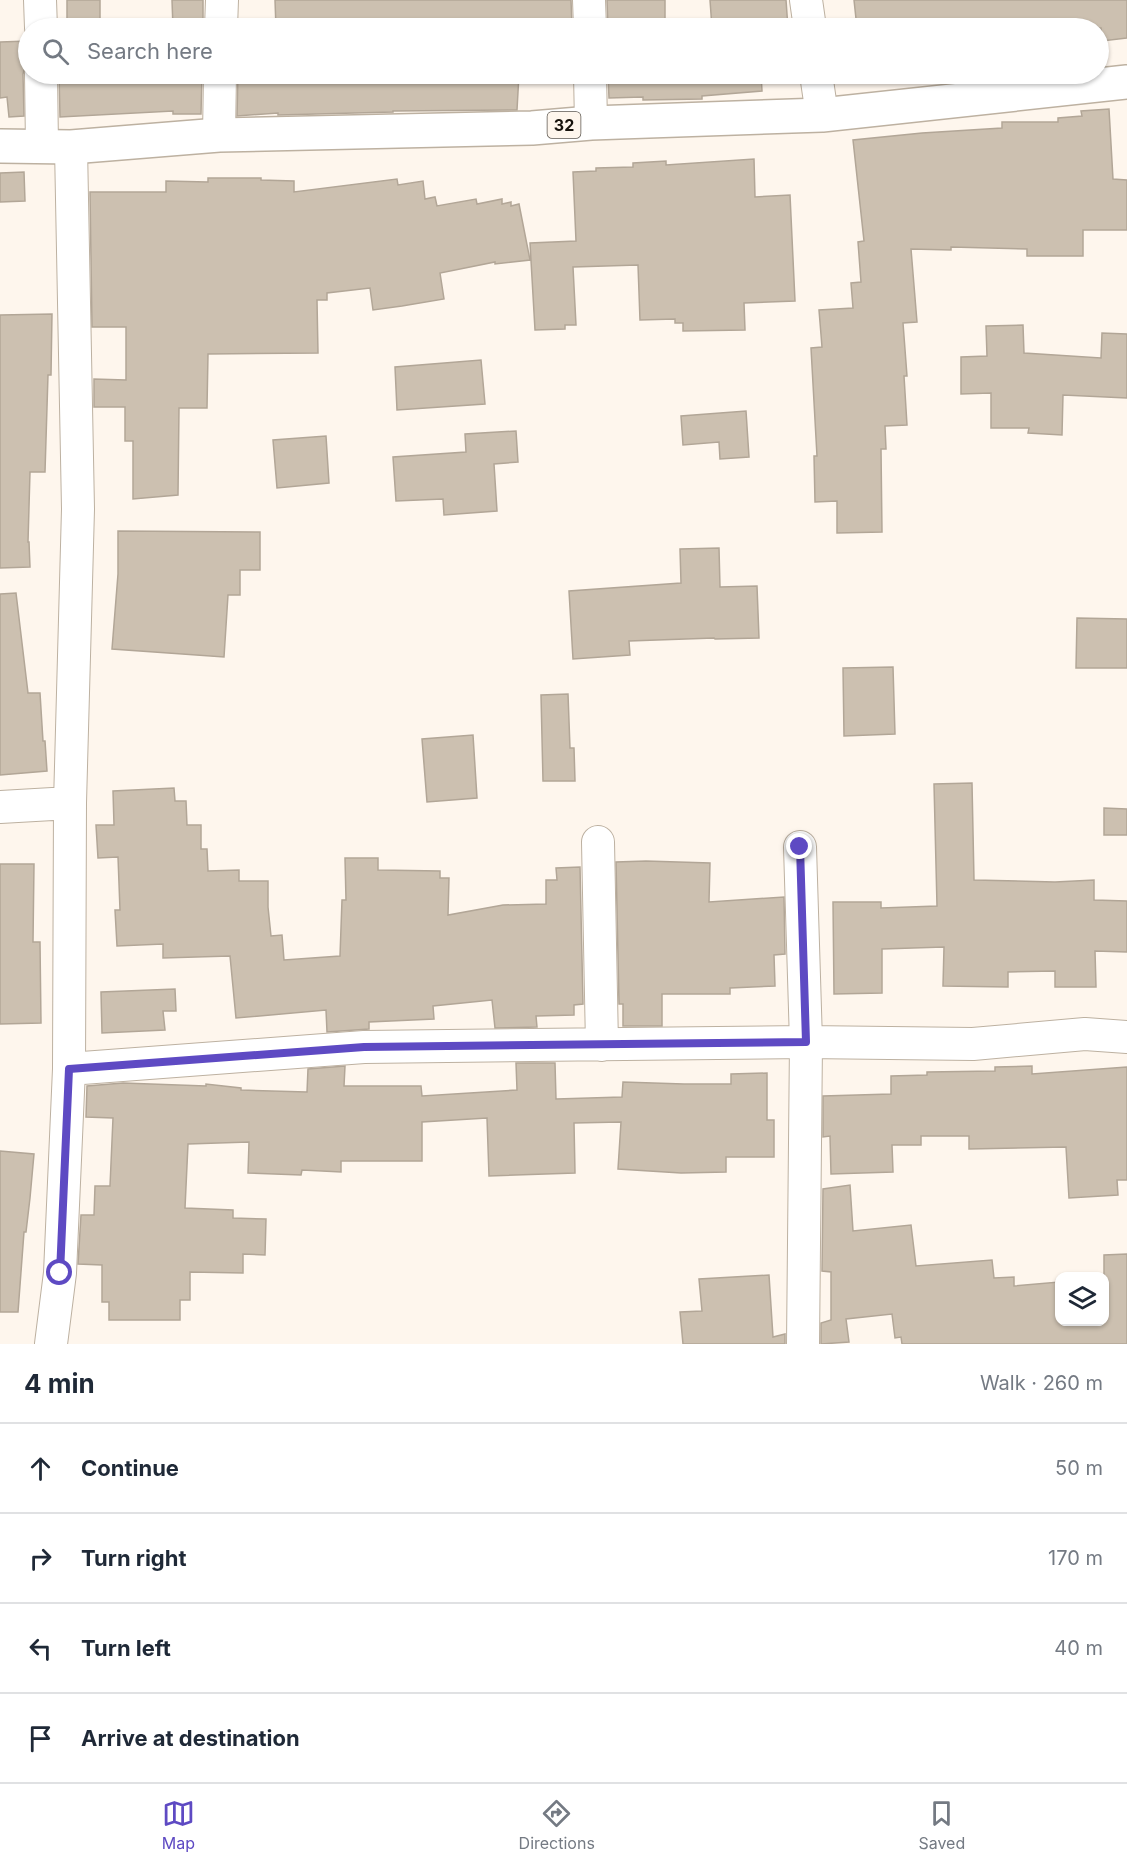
<!DOCTYPE html>
<meta charset="utf-8">
<style>
:root{--surface:#fff;--page:#f2f2f3;--text:#1f2937;--muted:#747a83;--line:#e0e1e3;--accent:#5e4ac3}
body{margin:0;font-family:Inter,sans-serif;background:var(--page);color:var(--text)}
.controls{position:absolute;right:18px;bottom:18px;display:grid;overflow:hidden;border-radius:12px;box-shadow:0 2px 4px #0004}
.controls button{width:54px;height:54px;display:grid;place-items:center;padding:0;border:0;border-bottom:2px solid var(--line);background:var(--surface);color:var(--text);font:30px sans-serif}
.stop{position:absolute;width:18px;height:18px;margin:-14px;border:4px solid #5e4ac3;border-radius:50%;background:#fff}
.stop.end{background:#5e4ac3;border-color:#fff;box-shadow:0 2px 6px #0008}
.list{margin:0;padding:0;list-style:none}
h2{display:flex;justify-content:space-between;align-items:center;height:78px;margin:0;padding:0 24px;font-size:26px}
h2 small{font-size:20px;font-weight:400;color:var(--muted)}
.list li{display:grid;grid-template-columns:39px 1fr auto;gap:18px;align-items:center;box-sizing:border-box;height:90px;padding:0 24px;border-top:2px solid var(--line)}
.list b{display:block;font-size:22px;white-space:nowrap}
.list em{font-size:20px;font-style:normal;color:var(--muted)}
.icon{flex:none;width:33px;height:33px;fill:none;stroke:currentColor;stroke-width:2;stroke-linecap:round;stroke-linejoin:round}
.map{position:relative;flex:none;width:1127px;height:1344px;overflow:hidden}
.search{position:absolute;background:var(--surface);box-shadow:0 2px 4px #0004;left:18px;right:18px;top:18px;height:66px;display:flex;align-items:center;gap:15px;box-sizing:border-box;padding:0 21px;border-radius:33px;color:var(--muted);font-size:22px}
.sheet{height:438px;background:var(--surface)}
nav{display:flex;justify-content:space-around;align-items:center;box-sizing:border-box;height:84px;border-top:2px solid var(--line);background:var(--surface);font-size:16px;color:var(--muted)}
nav a{display:grid;justify-items:center;gap:3px}
nav .on{color:var(--accent)}
.map>svg:first-child{display:block}
.building{fill:#ccc0b0;stroke:#b2a697;stroke-width:1.5}
.lines{fill:none;stroke-linecap:round;stroke-linejoin:round}
.street-casing{stroke:#bdb1a1;stroke-width:34}
.highway-casing{stroke:#bdb1a1;stroke-width:36}
.street{stroke:#fff;stroke-width:32}
.highway{stroke:#fff;stroke-width:33}
.route{stroke:#5e4ac3;stroke-width:8}
.labels{text-anchor:middle;dominant-baseline:central;stroke-width:4.5;stroke-linejoin:round;paint-order:stroke}
.shield{fill:#fef6ed;stroke:#5c5750;stroke-width:1.5}
.shield-label{font-size:16px;font-weight:bold;fill:#17130d}
</style>
<div class="map">
<svg width="1127" height="1344" viewBox="0 0 1127 1344">
<rect width="100%" height="100%" fill="#fef6ed"/>
<path class="building" d="M 67,0 L 100,0 L 100,28 L 67,28 Z
M 172,0 L 203,0 L 203,28 L 173,28 Z
M 275,0 L 571,0 L 572,28 L 276,28 Z
M 607,0 L 665,0 L 665,28 L 608,28 Z
M 710,0 L 786,0 L 788,28 L 712,28 Z
M 854,0 L 1127,0 L 1127,38 L 1102,41 L 1101,28 L 857,28 Z
M 28,41 L 28,62 L 25,66 L 23,74 L 24,116 L 9,117 L 7,97 L 0,98 L 0,42 Z
M 59,74 L 202,74 L 201,114 L 173,114 L 173,111 L 60,117 Z
M 238,74 L 519,74 L 517,110 L 393,111 L 393,112 L 278,115 L 278,113 L 237,116 Z
M 608,74 L 761,74 L 762,91 L 702,96 L 702,99 L 643,100 L 643,97 L 609,98 Z
M 1109,109 L 1113,179 L 1127,180 L 1127,230 L 1083,230 L 1083,256 L 1027,256 L 1027,249 L 951,247 L 951,250 L 911,249 L 917,322 L 903,323 L 907,376 L 904,376 L 907,425 L 885,426 L 886,449 L 881,449 L 882,532 L 837,533 L 837,501 L 815,502 L 814,456 L 817,456 L 811,348 L 822,347 L 819,310 L 853,308 L 851,283 L 861,282 L 858,242 L 864,241 L 853,140 L 922,133 L 1002,128 L 1002,122 L 1058,122 L 1058,118 L 1082,116 L 1081,111 Z
M 754,159 L 755,197 L 790,195 L 795,301 L 744,303 L 745,330 L 683,331 L 683,323 L 675,323 L 675,319 L 640,320 L 638,265 L 573,267 L 576,325 L 565,325 L 565,329 L 535,330 L 530,243 L 576,241 L 573,172 L 596,171 L 596,168 L 633,167 L 633,163 L 666,161 L 666,165 Z
M 24,172 L 25,201 L 0,202 L 0,173 Z
M 208,178 L 261,178 L 261,180 L 294,181 L 294,192 L 397,179 L 398,185 L 423,181 L 425,199 L 435,197 L 437,206 L 476,199 L 477,204 L 502,199 L 502,204 L 511,202 L 511,206 L 519,204 L 530,260 L 495,264 L 495,262 L 440,273 L 444,299 L 402,306 L 373,310 L 370,288 L 327,293 L 327,300 L 317,300 L 318,353 L 208,354 L 207,408 L 179,408 L 178,495 L 133,499 L 133,441 L 125,441 L 125,407 L 94,407 L 94,379 L 126,380 L 126,327 L 92,327 L 90,192 L 166,192 L 166,181 L 208,182 Z
M 52,314 L 51,375 L 48,375 L 45,472 L 30,472 L 28,542 L 29,542 L 30,567 L 0,568 L 0,315 Z
M 1023,325 L 1024,353 L 1101,358 L 1102,333 L 1127,334 L 1127,398 L 1063,395 L 1062,435 L 1028,433 L 1029,428 L 991,428 L 991,393 L 961,394 L 961,357 L 987,356 L 986,326 Z
M 481,360 L 485,404 L 397,410 L 395,367 Z
M 746,411 L 749,457 L 720,459 L 719,442 L 683,445 L 681,416 Z
M 516,431 L 518,462 L 494,464 L 497,511 L 444,515 L 443,499 L 396,501 L 393,457 L 466,452 L 465,434 Z
M 326,436 L 329,483 L 277,488 L 273,440 Z
M 118,531 L 260,532 L 260,570 L 240,570 L 240,595 L 228,595 L 224,657 L 112,649 L 118,574 Z
M 719,548 L 720,587 L 757,586 L 759,638 L 715,639 L 714,638 L 629,641 L 630,655 L 573,659 L 569,591 L 681,583 L 680,549 Z
M 16,593 L 28,693 L 40,693 L 43,741 L 45,741 L 47,771 L 0,775 L 0,594 Z
M 1077,618 L 1127,619 L 1127,668 L 1076,668 Z
M 893,667 L 895,734 L 844,736 L 843,668 Z
M 568,694 L 570,748 L 574,748 L 575,781 L 543,781 L 541,695 Z
M 473,735 L 477,798 L 427,802 L 422,739 Z
M 972,783 L 974,880 L 1055,882 L 1094,880 L 1094,900 L 1127,901 L 1127,952 L 1095,951 L 1096,987 L 1055,987 L 1055,971 L 1008,972 L 1008,987 L 943,986 L 944,947 L 882,949 L 882,993 L 834,994 L 833,902 L 881,902 L 881,908 L 937,906 L 934,784 Z
M 174,788 L 175,801 L 186,801 L 187,825 L 201,825 L 201,849 L 207,849 L 208,871 L 239,870 L 239,881 L 268,881 L 268,907 L 271,936 L 282,935 L 284,960 L 340,956 L 342,900 L 346,900 L 345,858 L 378,858 L 378,870 L 440,871 L 440,878 L 449,878 L 448,915 L 503,905 L 546,904 L 546,880 L 557,880 L 556,868 L 580,867 L 583,1004 L 574,1005 L 574,1015 L 536,1016 L 537,1027 L 495,1028 L 492,1000 L 433,1006 L 434,1019 L 369,1022 L 369,1029 L 327,1032 L 326,1010 L 236,1018 L 230,956 L 163,958 L 163,944 L 117,946 L 115,910 L 120,910 L 118,857 L 98,858 L 96,825 L 114,825 L 113,791 Z
M 1104,808 L 1127,809 L 1127,835 L 1104,835 Z
M 646,861 L 710,863 L 709,902 L 784,897 L 785,954 L 774,955 L 775,986 L 730,988 L 730,994 L 662,994 L 662,1026 L 623,1026 L 623,1004 L 619,1004 L 616,862 Z
M 0,864 L 34,864 L 33,942 L 40,942 L 41,1023 L 0,1024 Z
M 175,989 L 176,1011 L 163,1011 L 165,1030 L 102,1033 L 101,992 Z
M 516,1063 L 555,1063 L 556,1099 L 622,1097 L 623,1082 L 684,1084 L 731,1084 L 731,1074 L 767,1073 L 767,1120 L 774,1120 L 774,1157 L 726,1157 L 726,1172 L 681,1173 L 618,1169 L 621,1122 L 574,1123 L 575,1173 L 489,1176 L 487,1118 L 422,1122 L 422,1161 L 341,1161 L 341,1172 L 302,1170 L 301,1175 L 248,1173 L 249,1142 L 188,1144 L 185,1208 L 233,1210 L 233,1218 L 266,1219 L 265,1255 L 243,1254 L 243,1273 L 190,1272 L 190,1300 L 180,1300 L 180,1320 L 109,1320 L 109,1302 L 102,1302 L 102,1265 L 78,1264 L 81,1215 L 94,1215 L 95,1186 L 110,1186 L 113,1118 L 86,1117 L 87,1086 L 123,1083 L 206,1086 L 206,1084 L 241,1088 L 241,1090 L 307,1092 L 308,1069 L 345,1066 L 344,1086 L 421,1086 L 422,1096 L 517,1090 Z
M 1032,1066 L 1032,1074 L 1127,1067 L 1127,1180 L 1117,1180 L 1118,1195 L 1069,1198 L 1066,1147 L 969,1149 L 969,1136 L 921,1136 L 921,1145 L 892,1145 L 893,1172 L 831,1174 L 830,1136 L 823,1137 L 823,1096 L 891,1094 L 891,1076 L 927,1075 L 927,1072 L 995,1071 L 995,1067 Z
M 0,1151 L 34,1154 L 30,1198 L 26,1232 L 24,1232 L 18,1312 L 0,1312 Z
M 850,1185 L 853,1231 L 911,1225 L 916,1266 L 992,1260 L 994,1278 L 1014,1277 L 1014,1286 L 1059,1282 L 1059,1322 L 1104,1322 L 1104,1255 L 1127,1254 L 1127,1344 L 902,1344 L 901,1337 L 895,1338 L 892,1314 L 846,1319 L 849,1342 L 821,1344 L 821,1323 L 831,1320 L 831,1272 L 822,1271 L 823,1189 Z
M 769,1275 L 773,1337 L 785,1334 L 785,1344 L 683,1344 L 680,1312 L 702,1311 L 699,1279 Z"/>
<g class="lines">
<defs>
<path id="street" d="M 40,0 L 41,28
M 589,0 L 590,28
M 806,0 L 810,28
M 221,28 L 222,0
M 41,74 L 42,146
M 590,74 L 591,123
M 816,74 L 822,115
M 219,135 L 220,74
M 0,807 L 70,803
M 598,842 L 602,1045
M 800,847 L 806,1042 L 803,1344
M 69,1069 L 364,1047 L 806,1042 L 973,1044 L 1085,1034 L 1127,1037
M 51,1344 L 60,1273 L 69,1069 L 70,803 L 78,509 L 71,147"/>
<path id="highway" d="M 0,146 L 71,147 L 219,135 L 532,128 L 591,123 L 822,115 L 1127,82"/>
</defs>
<use href="#street" class="street-casing"/>
<use href="#highway" class="highway-casing"/>
<use href="#street" class="street"/>
<use href="#highway" class="highway"/>
</g>
<g class="lines">
<path class="route" d="M 60,1273 L 69,1069 L 364,1047 L 806,1042 L 800,847"/>
</g>
<g class="labels">
<rect class="shield" x="547.5" y="112" width="33" height="26" rx="4.5"/>
<g class="shield-label">
<text x="564" y="125">32</text>
</g>
</g>
</svg>
<div class="controls">
<button><svg class="icon" aria-label="layers" viewBox="0 0 24 24"><path d="M12 4l9 5-9 5-9-5zM3 14l9 5 9-5"/></svg></button>
</div>
<div class="stop" style="left:60px;top:1273px"></div>
<div class="stop end" style="left:800px;top:847px"></div>
<div class="search"><svg class="icon" aria-label="search" viewBox="0 0 24 24"><circle cx="10" cy="10" r="6"/><path d="M15 15l6 6"/></svg>Search here</div>
</div>
<section class="sheet">
<h2>4 min<small>Walk · 260 m</small></h2>
<ul class="list">
<li><svg class="icon" aria-label="ahead" viewBox="0 0 24 24"><path d="M12 20V5M6 11l6-6 6 6"/></svg><div><b>Continue</b></div><em>50 m</em></li>
<li><svg class="icon" aria-label="right" viewBox="0 0 24 24"><path d="M7 20v-9h11M14 6l5 5-5 5"/></svg><div><b>Turn right</b></div><em>170 m</em></li>
<li><svg class="icon" aria-label="left" viewBox="0 0 24 24"><path d="M17 20v-9H6M10 6l-5 5 5 5"/></svg><div><b>Turn left</b></div><em>40 m</em></li>
<li><svg class="icon" aria-label="arrive" viewBox="0 0 24 24"><path d="M6 21V4h12l-3 4 3 4H6"/></svg><div><b>Arrive at destination</b></div></li>
</ul>
</section>
<nav>
<a class="on"><svg class="icon" aria-label="map" viewBox="0 0 24 24"><path d="M3 6l6-2 6 2 6-2v14l-6 2-6-2-6 2zM9 4v14M15 6v14"/></svg>Map</a>
<a><svg class="icon" aria-label="directions" viewBox="0 0 24 24"><path d="M12 3l9 9-9 9-9-9zM9 14v-3h6M13 9l2 2-2 2"/></svg>Directions</a>
<a><svg class="icon" aria-label="saved" viewBox="0 0 24 24"><path d="M7 4h10v16l-5-4-5 4z"/></svg>Saved</a>
</nav>
